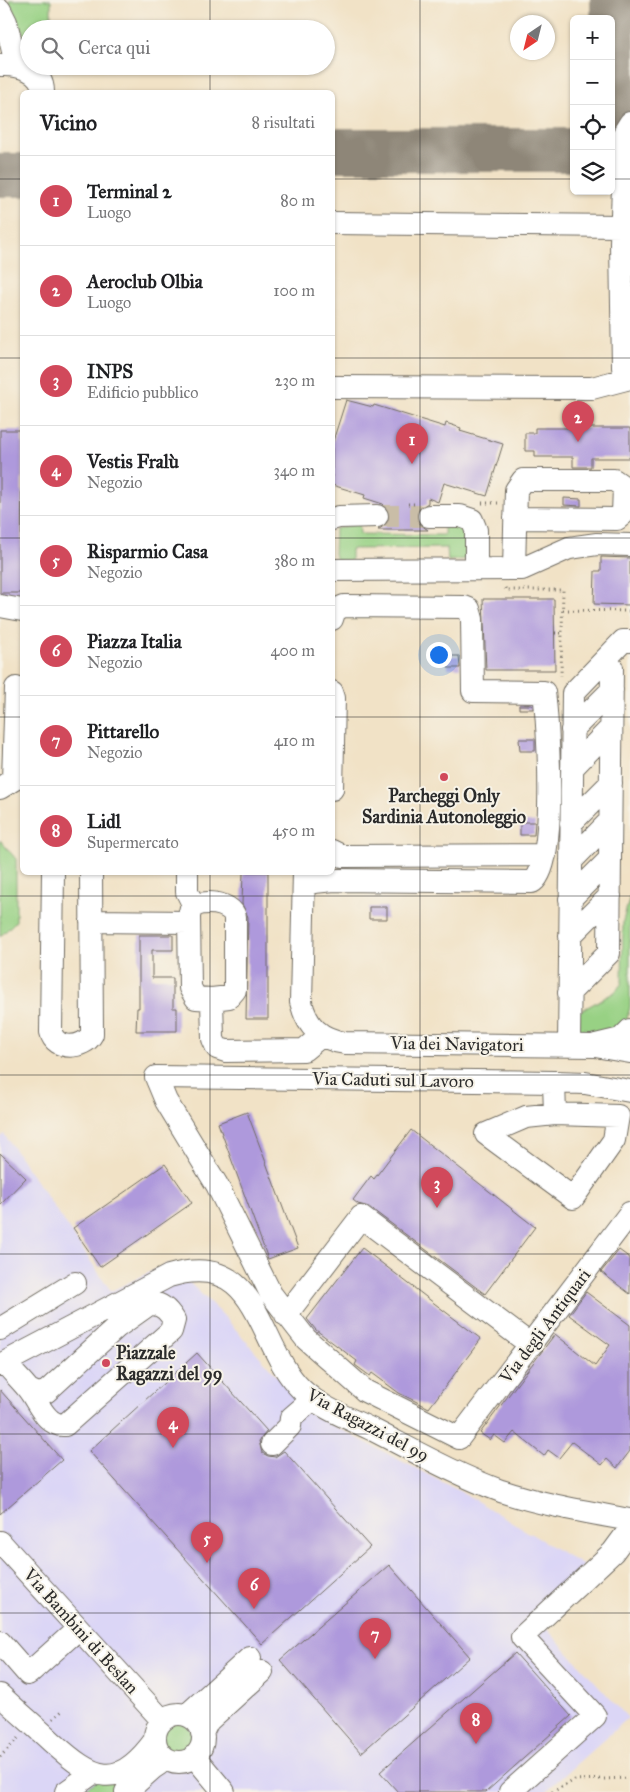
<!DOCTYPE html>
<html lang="it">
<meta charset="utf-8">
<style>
:root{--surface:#fff;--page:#f6f6f6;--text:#202124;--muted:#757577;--line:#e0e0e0;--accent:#d1495b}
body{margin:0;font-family:"IM FELL Great Primer",serif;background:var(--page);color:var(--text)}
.controls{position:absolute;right:15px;top:15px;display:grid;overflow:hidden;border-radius:8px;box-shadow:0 1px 4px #0004}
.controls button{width:45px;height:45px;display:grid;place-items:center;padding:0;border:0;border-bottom:1px solid var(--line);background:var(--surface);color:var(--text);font:25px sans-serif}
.compass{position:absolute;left:510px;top:15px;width:45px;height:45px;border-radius:50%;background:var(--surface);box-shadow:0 1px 4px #0004;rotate:215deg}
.you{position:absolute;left:438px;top:654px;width:18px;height:18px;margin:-12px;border:4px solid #fff;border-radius:50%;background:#1a73e8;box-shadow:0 0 0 8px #1a73e833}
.badge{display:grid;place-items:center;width:32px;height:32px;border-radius:50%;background:var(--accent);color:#fff;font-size:16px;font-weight:700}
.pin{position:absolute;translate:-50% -41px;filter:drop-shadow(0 1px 2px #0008)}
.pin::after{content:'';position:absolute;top:26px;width:18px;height:15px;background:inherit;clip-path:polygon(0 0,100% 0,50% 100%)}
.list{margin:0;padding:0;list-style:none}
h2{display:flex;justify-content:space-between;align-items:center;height:65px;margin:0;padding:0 20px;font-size:21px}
h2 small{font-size:16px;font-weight:400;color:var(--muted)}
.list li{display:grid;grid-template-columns:32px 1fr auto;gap:15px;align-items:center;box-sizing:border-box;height:90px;padding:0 20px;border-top:1px solid var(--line)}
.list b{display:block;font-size:19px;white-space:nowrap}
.list p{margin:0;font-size:16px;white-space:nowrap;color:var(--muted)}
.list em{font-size:16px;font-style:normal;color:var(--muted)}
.icon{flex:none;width:28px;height:28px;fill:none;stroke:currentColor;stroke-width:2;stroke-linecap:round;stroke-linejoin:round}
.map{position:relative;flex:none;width:630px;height:1792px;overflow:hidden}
.search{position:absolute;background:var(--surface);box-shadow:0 1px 4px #0004;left:20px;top:20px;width:315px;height:55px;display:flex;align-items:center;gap:12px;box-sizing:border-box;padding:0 18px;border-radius:28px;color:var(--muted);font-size:19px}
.panel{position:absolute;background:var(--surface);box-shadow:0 1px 4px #0004;left:20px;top:90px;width:315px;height:785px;border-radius:8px}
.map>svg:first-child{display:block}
.built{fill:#dbd6f6}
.green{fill:#98d184;stroke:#627e58}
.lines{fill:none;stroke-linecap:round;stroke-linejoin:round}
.taxiway{stroke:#8e8678;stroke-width:44}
.building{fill:#ae99dc}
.minor-tunnel{stroke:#c9bda7;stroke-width:22;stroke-dasharray:22 11;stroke-linecap:butt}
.minor-casing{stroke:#706b61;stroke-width:24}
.path{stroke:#706b61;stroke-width:3;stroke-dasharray:1 4;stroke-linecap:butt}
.minor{stroke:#fff;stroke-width:22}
.grid{fill:none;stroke:#2b2b2b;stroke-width:1;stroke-opacity:0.55}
.poi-dot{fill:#d1495b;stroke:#f7f3e8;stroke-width:2}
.labels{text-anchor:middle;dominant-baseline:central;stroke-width:4;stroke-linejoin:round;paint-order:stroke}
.poi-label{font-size:18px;font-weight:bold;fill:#2b2b2b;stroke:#f7f3e8}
.street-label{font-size:18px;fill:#2b2b2b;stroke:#f7f3e8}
</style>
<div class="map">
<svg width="630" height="1792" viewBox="0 0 630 1792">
<rect width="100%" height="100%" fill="#f7f3e8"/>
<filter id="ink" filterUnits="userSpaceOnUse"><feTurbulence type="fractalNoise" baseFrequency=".02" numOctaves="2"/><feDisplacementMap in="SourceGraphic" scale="10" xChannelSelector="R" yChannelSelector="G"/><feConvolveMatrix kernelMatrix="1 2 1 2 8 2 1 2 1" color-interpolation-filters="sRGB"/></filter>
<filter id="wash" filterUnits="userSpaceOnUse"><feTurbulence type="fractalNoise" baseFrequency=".0096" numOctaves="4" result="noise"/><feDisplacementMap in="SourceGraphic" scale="20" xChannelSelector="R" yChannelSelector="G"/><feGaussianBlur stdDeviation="1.12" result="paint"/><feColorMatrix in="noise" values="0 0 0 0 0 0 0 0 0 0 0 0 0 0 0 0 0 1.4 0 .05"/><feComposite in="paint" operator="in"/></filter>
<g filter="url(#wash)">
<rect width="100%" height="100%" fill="#f1e2c6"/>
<path class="built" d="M 4,1134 L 111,1291 L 169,1263 L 222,1314 L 311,1414 L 465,1494 L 584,1566 L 545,1627 L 628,1718 L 545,1792 L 0,1792 L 0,1138 Z"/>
<path class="green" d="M 9,0 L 51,0 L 51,29 L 29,29 L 27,42 Z
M 444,522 L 467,528 L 465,559 L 448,561 L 447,548 L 351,549 L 351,561 L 337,560 L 334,554 L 335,529 L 359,523 L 360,534 L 444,535 Z
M 0,840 L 16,859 L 16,921 L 0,937 Z
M 630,896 L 630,1007 L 625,1026 L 616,1034 L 583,1035 L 573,1026 L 573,1015 L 615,992 L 622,983 L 623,921 Z
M160 1737a16 16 0 1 1 32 0a16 16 0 1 1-32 0Z
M 125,1777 L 117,1792 L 79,1792 L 97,1781 Z"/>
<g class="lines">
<path class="taxiway" d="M 612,0 L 614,100 L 621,116 L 630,127
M 332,150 L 574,150
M 0,175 L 22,175"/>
</g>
<g id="blocks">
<path class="building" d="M 346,400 L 373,407 L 374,405 L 445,427 L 446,423 L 461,428 L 460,431 L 503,444 L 487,496 L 444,483 L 438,502 L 428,498 L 428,503 L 417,510 L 417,522 L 428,530 L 378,530 L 389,522 L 390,515 L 388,509 L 383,504 L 364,498 L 365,495 L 332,485 L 332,444 Z
M 535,428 L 630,428 L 630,458 L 591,458 L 591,467 L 573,467 L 573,457 L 535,457 L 535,451 L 525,451 L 525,433 L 535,433 Z
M 0,430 L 22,430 L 21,593 L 0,593 Z
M 564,498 L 581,499 L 581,506 L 564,505 Z
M 601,557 L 630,558 L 630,605 L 594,604 L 595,571 L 601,571 Z
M 483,599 L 554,599 L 555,670 L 486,670 Z
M 448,656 L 459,656 L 460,668 L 448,668 Z
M 519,705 L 532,705 L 533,709 L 519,709 Z
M 519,739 L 535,739 L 535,751 L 520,751 Z
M 520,822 L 535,822 L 534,835 L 520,835 Z
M 243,872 L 268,872 L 268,1019 L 246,1019 L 248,917 L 242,904 Z
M 369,907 L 387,907 L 387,919 L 369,919 Z
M 139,935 L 173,935 L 173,950 L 152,950 L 152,978 L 173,978 L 173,1008 L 177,1008 L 177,1031 L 136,1031 L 137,1008 L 139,1008 Z
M 247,1112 L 298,1248 L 268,1259 L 218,1123 Z
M 411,1130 L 535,1227 L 485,1294 L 369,1207 L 358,1204 L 353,1200 L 371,1176 L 374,1179 Z
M 0,1153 L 26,1178 L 0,1205 Z
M 165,1164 L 192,1203 L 100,1267 L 73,1228 Z
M 362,1248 L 481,1339 L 429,1408 L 399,1393 L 372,1373 L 370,1376 L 355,1365 L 357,1361 L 316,1330 L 307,1319 Z
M 619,1250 L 630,1258 L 630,1294 L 601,1272 Z
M 586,1292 L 630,1325 L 630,1451 L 617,1468 L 607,1459 L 602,1465 L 572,1442 L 559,1458 L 548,1450 L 544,1456 L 514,1432 L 505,1443 L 494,1435 L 490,1440 L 480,1433 L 555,1334 L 595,1366 L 610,1345 L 569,1315 Z
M 197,1353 L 267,1431 L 259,1441 L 262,1453 L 268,1456 L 275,1457 L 284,1451 L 370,1547 L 262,1644 L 89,1451 Z
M 0,1390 L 62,1460 L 0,1514 Z
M 389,1565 L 470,1657 L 361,1753 L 280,1660 Z
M 515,1653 L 571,1716 L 486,1792 L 398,1792 L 380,1772 Z"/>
</g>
</g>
<g filter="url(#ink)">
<use href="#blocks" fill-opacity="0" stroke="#706b61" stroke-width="1"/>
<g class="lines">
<path class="minor-tunnel" d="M 377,516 L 429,516"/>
<defs>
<path id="minor" d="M 0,10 L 6,22 L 16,64
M 0,65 C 18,64 43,70 43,92
M 332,223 L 621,226
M 626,379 L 623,367 L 621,243 L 625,131 L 630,123
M 332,387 L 592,388 L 630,378
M 429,516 L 460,516 L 472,520 L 476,530 L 476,569
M 332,519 L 339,517 L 377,516
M 514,569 L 516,490 L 523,480 L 614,480 L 624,487 L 623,514 L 617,519 L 515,518
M 332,570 L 522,569 L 569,548 L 597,544 L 630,545
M 0,606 L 22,610
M 332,692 L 334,698 L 332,789
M 572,730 L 612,690
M 572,768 L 611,728
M 0,788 L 13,780 L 16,688
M 571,823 L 611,783
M 332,851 L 342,856 L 545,855
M 571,861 L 610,821
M 53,872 L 51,1032 C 55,1051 84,1049 92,1034 L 91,872
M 187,872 L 187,892 L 194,906
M 304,872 L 301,1002 C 307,1027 320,1039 345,1043 L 595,1046 L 630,1052
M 304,883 L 334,880 L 532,882 C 558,869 548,722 544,692 L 473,691 L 472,619 L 469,609 L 464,607 L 344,606 L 335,610 L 332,619
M 570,899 L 610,859
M 91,921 L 189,922
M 570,936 L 610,896
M 569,993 L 609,953 L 612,668
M 212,999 L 229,997 L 235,990 L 235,917 C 231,902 202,899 191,908 L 189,916 L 190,988 L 196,998 L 212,999 L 213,1039 L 217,1048 L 226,1051 L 304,1050 L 321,1036
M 569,1045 L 573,693 L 623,641 L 630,641
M 596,1045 L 621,1039 L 630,1030
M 554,1082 L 555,1114 L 526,1117 L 486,1134 L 573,1198 L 614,1140 L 618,1116 L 555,1114
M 630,1091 L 585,1083 L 554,1082 L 156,1077 L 166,1101 L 217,1185 L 271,1294 L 306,1339 L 365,1391 L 459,1438 L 630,1213
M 286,1315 L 361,1217 L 531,1345
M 0,1329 L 75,1283
M 5,1363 C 12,1372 21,1380 28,1389 C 38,1401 46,1427 65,1425 L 171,1331 L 174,1320 C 168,1310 160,1301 148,1305 L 117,1327 L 46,1392 L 38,1394 L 29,1390
M 0,1365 L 169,1276 C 261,1248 256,1346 302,1390 C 322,1409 351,1419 375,1431 C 416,1452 457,1475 501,1491 C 543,1505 587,1512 630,1520
M 272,1444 L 290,1426 L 291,1418 L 313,1399
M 0,1542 L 162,1720
M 0,1642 L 28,1674 L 78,1629
M 0,1695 C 17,1711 35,1726 52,1742 C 94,1780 117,1792 155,1740
M155 1738a24 24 0 1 1 48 0a24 24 0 1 1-48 0Z
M 187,1715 L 250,1658
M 202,1733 L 208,1721 L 262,1672
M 194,1756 L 224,1792
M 66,1792 L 93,1773
M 126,1792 L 153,1768 L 159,1764
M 510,1792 L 595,1716 L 522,1637 L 613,1552 L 630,1529"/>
</defs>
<use href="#minor" class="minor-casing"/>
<path class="path" d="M 482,503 L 498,503
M 408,504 L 415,504
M 505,588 L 506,590 L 563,590 L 561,676
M 563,610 L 630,611
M 555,633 L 562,633
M 53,1719 L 62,1711
M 0,1757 L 20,1736
M 552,1792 L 575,1780 L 630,1778"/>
<use href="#minor" class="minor"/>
</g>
</g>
<path class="grid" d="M 210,0 L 210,29M 420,0 L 420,1792M 210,66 L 210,92M 0,179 L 22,179M 332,179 L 574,179M 611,179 L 630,179M 0,358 L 22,358M 332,358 L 630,358M 0,538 L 22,538M 332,538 L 630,538M 0,717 L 22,717M 332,717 L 630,717M 210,872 L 210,1792M 0,896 L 630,896M 0,1075 L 630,1075M 0,1254 L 630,1254M 0,1434 L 630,1434M 0,1613 L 630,1613"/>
<g class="poi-dot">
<circle cx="444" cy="777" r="5"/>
<circle cx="106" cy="1363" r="5"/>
</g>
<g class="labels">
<g class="poi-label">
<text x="444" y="796">Parcheggi Only<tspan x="444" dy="21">Sardinia Autonoleggio</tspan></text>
<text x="116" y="1353" text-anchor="start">Piazzale<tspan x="116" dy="21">Ragazzi del 99</tspan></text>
</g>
<g class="street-label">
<text transform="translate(457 1044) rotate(1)">Via dei Navigatori</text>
<text transform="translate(393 1080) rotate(1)">Via Caduti sul Lavoro</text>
<text transform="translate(545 1326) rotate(-53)">Via degli Antiquari</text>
<text transform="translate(368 1425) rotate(28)">Via Ragazzi del 99</text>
<text transform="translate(81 1631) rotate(48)">Via Bambini di Beslan</text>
</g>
</g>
</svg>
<div class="controls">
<button>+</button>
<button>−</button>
<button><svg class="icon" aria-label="locate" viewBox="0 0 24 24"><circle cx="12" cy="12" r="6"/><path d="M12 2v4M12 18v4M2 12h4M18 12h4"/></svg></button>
<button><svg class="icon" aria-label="layers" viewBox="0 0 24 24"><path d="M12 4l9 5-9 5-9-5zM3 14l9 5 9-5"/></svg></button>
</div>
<svg class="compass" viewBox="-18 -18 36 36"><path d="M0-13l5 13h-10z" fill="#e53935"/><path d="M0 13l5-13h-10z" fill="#757577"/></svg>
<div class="you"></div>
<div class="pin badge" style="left:412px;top:464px">1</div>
<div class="pin badge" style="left:578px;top:442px">2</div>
<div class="pin badge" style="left:437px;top:1208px">3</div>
<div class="pin badge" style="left:173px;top:1448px">4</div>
<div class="pin badge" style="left:207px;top:1563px">5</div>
<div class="pin badge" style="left:254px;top:1609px">6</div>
<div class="pin badge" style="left:375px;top:1659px">7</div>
<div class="pin badge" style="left:476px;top:1744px">8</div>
<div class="search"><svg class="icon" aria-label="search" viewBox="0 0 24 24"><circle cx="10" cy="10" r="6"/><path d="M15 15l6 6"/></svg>Cerca qui</div>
<section class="panel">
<h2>Vicino<small>8 risultati</small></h2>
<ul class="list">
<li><span class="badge">1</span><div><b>Terminal 2</b><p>Luogo</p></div><em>80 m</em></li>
<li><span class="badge">2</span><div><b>Aeroclub Olbia</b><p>Luogo</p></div><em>100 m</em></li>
<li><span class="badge">3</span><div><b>INPS</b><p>Edificio pubblico</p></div><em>230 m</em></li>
<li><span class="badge">4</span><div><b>Vestis Fralù</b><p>Negozio</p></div><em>340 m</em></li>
<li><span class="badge">5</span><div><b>Risparmio Casa</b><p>Negozio</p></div><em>380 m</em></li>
<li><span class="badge">6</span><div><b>Piazza Italia</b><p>Negozio</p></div><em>400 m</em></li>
<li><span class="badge">7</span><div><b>Pittarello</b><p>Negozio</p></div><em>410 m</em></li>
<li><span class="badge">8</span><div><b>Lidl</b><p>Supermercato</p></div><em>450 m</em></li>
</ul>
</section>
</div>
